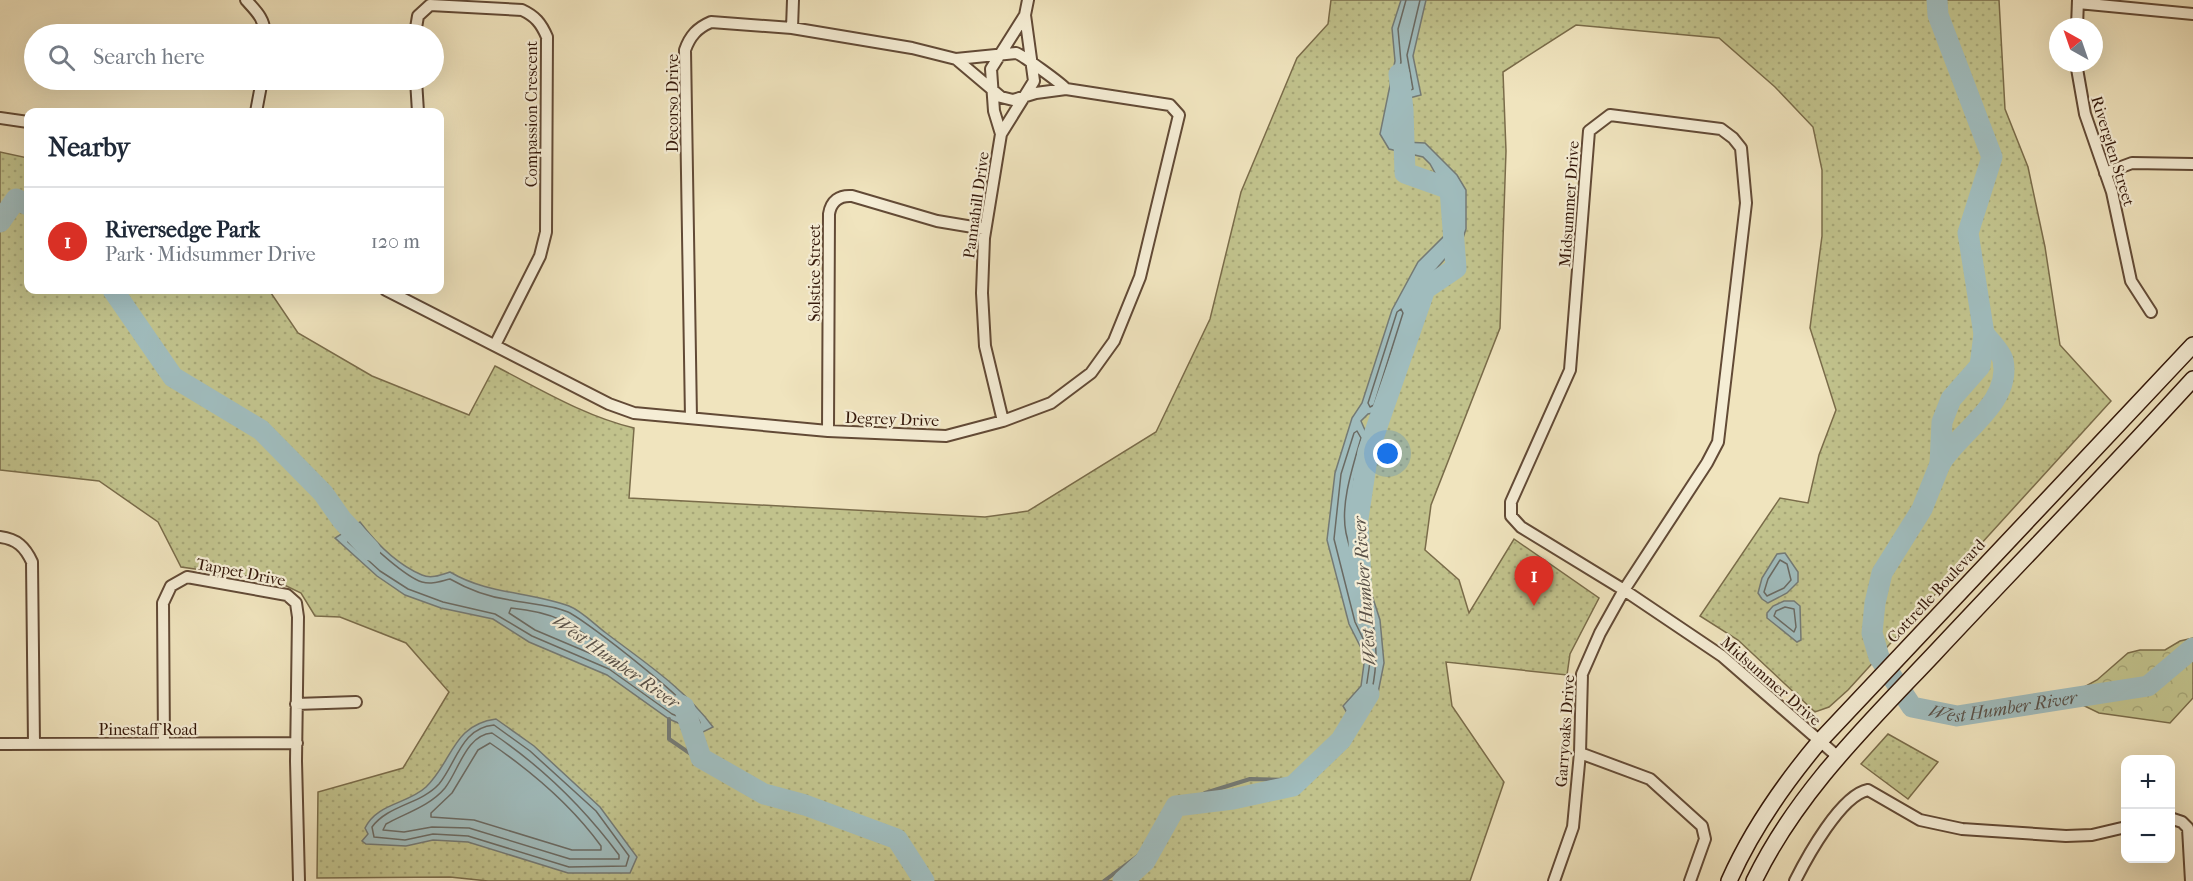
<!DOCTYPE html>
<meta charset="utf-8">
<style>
:root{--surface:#fff;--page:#f2f2f3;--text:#1f2937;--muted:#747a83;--line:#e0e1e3;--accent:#d93025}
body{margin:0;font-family:"IM FELL French Canon",serif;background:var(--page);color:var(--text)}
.controls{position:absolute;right:18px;bottom:18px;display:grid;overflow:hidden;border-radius:12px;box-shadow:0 6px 24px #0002}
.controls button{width:54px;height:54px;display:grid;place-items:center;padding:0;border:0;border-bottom:2px solid var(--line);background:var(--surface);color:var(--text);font:30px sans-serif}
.compass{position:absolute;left:2049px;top:18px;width:54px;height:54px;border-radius:50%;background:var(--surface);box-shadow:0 6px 24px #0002;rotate:320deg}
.you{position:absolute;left:1388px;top:454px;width:21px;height:21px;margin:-15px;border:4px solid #fff;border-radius:50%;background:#1a73e8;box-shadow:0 0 0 9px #1a73e833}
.badge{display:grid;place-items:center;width:39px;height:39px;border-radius:50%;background:var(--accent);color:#fff;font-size:20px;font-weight:700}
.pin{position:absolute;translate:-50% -50px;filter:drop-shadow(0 2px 3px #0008)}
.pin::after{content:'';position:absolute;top:32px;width:21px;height:18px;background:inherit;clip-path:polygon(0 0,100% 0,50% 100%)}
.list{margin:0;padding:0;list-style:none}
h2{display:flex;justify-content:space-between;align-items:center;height:78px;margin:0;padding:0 24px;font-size:26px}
h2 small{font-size:20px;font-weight:400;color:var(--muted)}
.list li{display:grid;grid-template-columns:39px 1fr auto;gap:18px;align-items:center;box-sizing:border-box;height:108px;padding:0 24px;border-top:2px solid var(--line)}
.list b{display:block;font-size:22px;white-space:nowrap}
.list p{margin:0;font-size:20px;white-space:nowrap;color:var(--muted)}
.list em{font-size:20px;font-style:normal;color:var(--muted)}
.icon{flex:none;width:33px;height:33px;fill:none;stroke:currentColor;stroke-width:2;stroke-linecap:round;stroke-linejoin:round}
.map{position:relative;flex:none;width:2193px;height:881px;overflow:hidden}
.search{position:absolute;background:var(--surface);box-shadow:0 6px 24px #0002;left:24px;top:24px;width:420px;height:66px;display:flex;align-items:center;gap:15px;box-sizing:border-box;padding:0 21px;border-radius:33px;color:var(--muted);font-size:22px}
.panel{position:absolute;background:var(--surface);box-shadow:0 6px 24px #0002;left:24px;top:108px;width:420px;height:186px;border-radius:12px}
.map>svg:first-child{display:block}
.forest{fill:url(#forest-crowns);stroke:#7a6c4a;stroke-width:1.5}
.park{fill:url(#park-dots);stroke:#7a6c4a;stroke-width:1.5}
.water{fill:#a0bcbd;stroke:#747a75;stroke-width:1.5}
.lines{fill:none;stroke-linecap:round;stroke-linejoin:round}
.shore{stroke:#6a6a63;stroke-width:1.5}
.stream{stroke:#747a75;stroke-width:4}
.river{stroke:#a0bcbd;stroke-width:21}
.street-casing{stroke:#624a36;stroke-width:14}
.secondary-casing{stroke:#331709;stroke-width:18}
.street{stroke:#f5edd5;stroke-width:10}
.secondary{stroke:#f5edd5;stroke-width:15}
.labels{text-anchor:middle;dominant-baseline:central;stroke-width:4.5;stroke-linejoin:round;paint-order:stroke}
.street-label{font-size:16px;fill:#331709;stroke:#f5edd5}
.water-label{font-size:18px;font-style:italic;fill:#595148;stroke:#f5edd5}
</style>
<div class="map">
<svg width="2193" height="881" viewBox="0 0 2193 881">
<defs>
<pattern id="forest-crowns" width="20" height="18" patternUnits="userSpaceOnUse" patternTransform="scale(1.5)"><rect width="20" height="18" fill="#c1c28c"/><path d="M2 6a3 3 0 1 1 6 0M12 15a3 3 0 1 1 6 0" fill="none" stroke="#a6a677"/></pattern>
<pattern id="park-dots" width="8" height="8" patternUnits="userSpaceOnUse" patternTransform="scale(1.5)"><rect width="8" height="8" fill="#c1c28c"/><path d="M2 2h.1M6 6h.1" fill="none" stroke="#a6a677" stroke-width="1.8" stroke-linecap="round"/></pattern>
</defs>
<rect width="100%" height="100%" fill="#f0e4be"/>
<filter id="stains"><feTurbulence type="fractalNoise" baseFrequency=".00333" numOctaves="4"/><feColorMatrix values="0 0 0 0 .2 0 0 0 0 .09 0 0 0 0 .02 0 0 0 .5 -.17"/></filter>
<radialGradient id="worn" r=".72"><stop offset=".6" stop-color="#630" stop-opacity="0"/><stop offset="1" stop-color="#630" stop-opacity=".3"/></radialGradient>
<path class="forest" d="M 2193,638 L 2193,698 L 2170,723 L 2099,713 L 2066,697 L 2097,680 L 2128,653 L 2140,650 L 2165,650 L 2180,641 Z"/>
<path class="park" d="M 1331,0 L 1999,0 L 2005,109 L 2028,167 L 2045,247 L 2060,345 L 2111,401 L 1848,690 L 1829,707 L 1815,712 L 1738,640 L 1700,616 L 1780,498 L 1808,503 L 1819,455 L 1836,410 L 1810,328 L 1822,236 L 1822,170 L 1813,127 L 1775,87 L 1719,38 L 1576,25 L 1503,72 L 1506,151 L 1500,328 L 1431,505 L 1425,550 L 1459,580 L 1469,613 L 1514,539 L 1599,598 L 1570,654 L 1567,675 L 1446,662 L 1452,706 L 1504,782 L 1470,881 L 488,881 L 450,877 L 317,878 L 318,792 L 403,768 L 449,692 L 406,643 L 340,617 L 315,616 L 301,593 L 274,580 L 181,567 L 158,522 L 99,481 L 0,470 L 0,152 L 28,158 L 28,290 L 269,290 L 298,333 L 372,376 L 469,415 L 495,366 C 540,389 584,416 634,428 L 629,498 L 985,517 L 1028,511 L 1156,432 L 1210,319 L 1241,192 L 1297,58 L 1328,24 Z
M 1888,734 L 1938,762 L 1908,799 L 1861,764 Z"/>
<path class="water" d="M 1401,0 L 1426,0 L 1413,56 L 1421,95 L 1402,100 L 1394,114 L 1396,132 L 1404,142 L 1425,143 L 1457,175 L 1466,190 L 1466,229 L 1463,238 L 1426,281 L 1409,314 L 1378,412 L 1368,414 L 1361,421 L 1368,437 L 1354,480 L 1351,530 L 1380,620 L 1384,663 L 1378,693 L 1360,715 L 1350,718 L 1343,706 L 1361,686 L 1365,656 L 1349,624 L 1327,540 L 1335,473 L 1352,418 L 1362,403 L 1392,310 L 1418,262 L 1444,236 L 1451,211 L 1445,191 L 1430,164 L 1423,157 L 1389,149 L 1380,134 L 1395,61 L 1392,28 Z
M 360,522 C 376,543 398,565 422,575 C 431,579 441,575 450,572 C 489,595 528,591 569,606 C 582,611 595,625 606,633 C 644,662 684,688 713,727 L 701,733 L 669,719 L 607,675 L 529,642 L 493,619 L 441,608 L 405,595 L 377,576 L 335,538 Z
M 1785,553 L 1798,572 L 1798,582 L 1787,593 L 1768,603 L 1762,599 L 1758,593 L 1762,578 L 1777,554 Z
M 1784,601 L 1794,601 L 1800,606 L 1801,640 L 1797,642 L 1767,618 L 1767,613 L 1773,606 Z
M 496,719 L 534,746 L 600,807 L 637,857 L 630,873 L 568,873 L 468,842 L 433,840 L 406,846 L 366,844 L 362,841 L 368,834 L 365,828 C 377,803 408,804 426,787 C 453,761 452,725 496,719 Z"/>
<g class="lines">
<path class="shore" d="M 1406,0 L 1398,29 L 1401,62 L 1394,92 L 1397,96 L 1413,89 L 1407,55 L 1420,0
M 1401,309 L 1403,313 L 1374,405 L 1370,407 L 1368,403 L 1397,312 Z
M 1357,431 L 1361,438 C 1353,466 1340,504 1346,533 C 1360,594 1386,623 1372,690 L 1369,693 L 1366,689 L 1371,655 L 1355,622 L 1334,539 L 1341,474 L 1354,433 Z
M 356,532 L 360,532 C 371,546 406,577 422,582 C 432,585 441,581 450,579 C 469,590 488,597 510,600 C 529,604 550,604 568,612 C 587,621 697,707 700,723 L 697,724 L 672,714 L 609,669 L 532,636 L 495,614 L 443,602 L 408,589 L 380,571 L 348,542 L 348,538 Z
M 1780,560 L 1787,564 L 1791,580 L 1784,588 L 1767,596 L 1764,592 L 1768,579 Z
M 1785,607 L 1794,609 L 1796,627 L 1794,632 L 1774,616 L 1776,611 Z
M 511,608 C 563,613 575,627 615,657 L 616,661 L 613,663 L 535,630 L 509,613 Z
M 494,725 L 530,751 L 596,811 L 629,856 L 626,866 L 569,867 L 468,836 L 433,834 L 405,840 L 374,837 L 372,827 C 388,805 421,804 439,784 C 457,762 461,728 494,725 Z
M 492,733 C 541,766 584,808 619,855 L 619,859 L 570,859 L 469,828 L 432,827 L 404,832 L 383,830 L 386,824 C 406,813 430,806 445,788 C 459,770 466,735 492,733 Z
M 490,743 C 531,771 572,806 601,846 L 601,850 L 572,850 L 474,820 L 431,817 L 431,813 L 452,793 L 478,750 Z"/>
<path class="stream" d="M 669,719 L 669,739 L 752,796 L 802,801 L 853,814 L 885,833 L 915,866 L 923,881
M 1104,881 L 1139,855 L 1165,814 L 1205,793 L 1250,779 L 1291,780 L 1305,769 L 1350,718"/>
<g class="river">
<path id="s1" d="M 1937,0 L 1938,15 L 1992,157 L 1968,233 L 1984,334 L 1980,366 L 1951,399 L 1942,422 L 1940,464 L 1922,509 L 1882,573 L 1875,603 L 1872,633 L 1879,657 L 1912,707 L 1957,716 L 2148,686 L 2193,648"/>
<path d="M 0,222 L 16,199 L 28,205"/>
<path d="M 113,290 L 173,377 L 261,430 L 323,493 L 342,520 L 370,550"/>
<path d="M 1940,464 C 1958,432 2012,404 2003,360 C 2001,352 1990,341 1984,334"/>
<path d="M 1361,583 L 1358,519 L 1368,452 L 1425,289 L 1456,268 L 1450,189 L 1405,173 L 1403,110 L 1399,74"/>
<path d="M 680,705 L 684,707 L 701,758 L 764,794 L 805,805 L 897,839 L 924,881"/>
<path d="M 1123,881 L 1145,861 L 1176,806 L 1233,799 L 1293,786 L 1341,740 L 1369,694"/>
</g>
<defs>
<path id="street" d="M 246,0 C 255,10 266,20 264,34
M 2078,3 L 2193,14
M 2077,27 L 2078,0
M 792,28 L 793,0
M 415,34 L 418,16 L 430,5 L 522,10 C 535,16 541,23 547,37 L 546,232 L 540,256 L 495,345
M 956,59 L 1016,53 C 1021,54 1062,84 1066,89
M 2076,63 L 2085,114 L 2112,192 L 2131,281 L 2151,312
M 416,80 L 418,112
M 256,112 L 262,80
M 0,118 L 28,122
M 1001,134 L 994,111 L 991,69 L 1025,15 L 1028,0
M 2105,173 L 2132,163 L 2193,164
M 386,290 L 609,404 L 634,413 L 828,431 L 946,436 L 1003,421 L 1051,403 L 1091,373 L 1114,341 L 1140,277 L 1179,115 L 1170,105 L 1066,89 L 1036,93 L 1013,100 L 1001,97 L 956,59 L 912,48 L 792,28 L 711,22 C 697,28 690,36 685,50 L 691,418
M 1003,421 L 985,346 L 982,293 L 984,238 L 1001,134 L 1034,81 L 1025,15
M 828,431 L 829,214 C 831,201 839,195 852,196 L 937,221 L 985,229
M 0,537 C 17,539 25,547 32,562 L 34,744
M 296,704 L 356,702
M 0,744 L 297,743
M 164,744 L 163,603 L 171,586 L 187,577 L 287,595 L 296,603 L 298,617 L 296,761 L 299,881
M 1580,753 L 1650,779 L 1702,826 L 1705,839 L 1690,881
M 2170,818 L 2182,822 L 2188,828 L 2191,881
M 1554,881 L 1573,827 L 1580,753 L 1582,674 L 1600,633 L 1624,590 L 1707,463 L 1718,442 L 1746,203 L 1741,148 L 1733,138 L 1721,129 L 1610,115 L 1589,131 L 1570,370 L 1511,502 L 1511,516 L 1521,527 L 1624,590 L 1722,656 L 1837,756
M 1795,881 C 1807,857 1841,795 1868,790 L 1920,820 L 1962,829 L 2066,836 L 2092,835 L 2126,827"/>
<path id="secondary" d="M 1729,881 C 1752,829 1783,785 1819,742 L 2193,345
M 1754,881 C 1797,792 1867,725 1934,654 C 2020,562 2108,472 2193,379"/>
</defs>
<use href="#street" class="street-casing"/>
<use href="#secondary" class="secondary-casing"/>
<use href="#street" class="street"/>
<use href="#secondary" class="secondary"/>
</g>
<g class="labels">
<g class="street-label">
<text transform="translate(672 103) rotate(-90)">Decorso Drive</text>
<text transform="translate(531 114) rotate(-90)">Compassion Crescent</text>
<text transform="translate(2113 151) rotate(73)">Riverglen Street</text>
<text transform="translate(1569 204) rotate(-86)">Midsummer Drive</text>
<text transform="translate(976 205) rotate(-82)">Pannahill Drive</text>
<text transform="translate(814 273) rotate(-90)">Solstice Street</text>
<text transform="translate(892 419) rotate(2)">Degrey Drive</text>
<text transform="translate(241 572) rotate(11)">Tappet Drive</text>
<text transform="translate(1936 591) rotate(-47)">Cottrelle Boulevard</text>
<text transform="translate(1771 681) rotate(41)">Midsummer Drive</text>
<text x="148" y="729">Pinestaff Road</text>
<text transform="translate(1565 731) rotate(-86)">Garryoaks Drive</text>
</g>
<g class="water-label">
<text transform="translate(1365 591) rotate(-94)">West Humber River</text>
<text transform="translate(616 662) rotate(35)">West Humber River</text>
<text stroke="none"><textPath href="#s1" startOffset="854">West Humber River</textPath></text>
</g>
</g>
<rect width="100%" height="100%" filter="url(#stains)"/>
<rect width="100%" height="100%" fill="url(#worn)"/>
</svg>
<div class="controls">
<button>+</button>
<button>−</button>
</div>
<svg class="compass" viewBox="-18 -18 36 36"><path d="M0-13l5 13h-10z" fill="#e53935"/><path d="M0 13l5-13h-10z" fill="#747a83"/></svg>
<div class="you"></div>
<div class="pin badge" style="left:1534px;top:606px">1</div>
<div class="search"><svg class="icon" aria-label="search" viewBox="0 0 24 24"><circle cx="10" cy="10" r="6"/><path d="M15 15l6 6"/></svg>Search here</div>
<section class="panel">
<h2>Nearby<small></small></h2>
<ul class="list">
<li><span class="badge">1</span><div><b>Riversedge Park</b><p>Park · Midsummer Drive</p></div><em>120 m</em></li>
</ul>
</section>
</div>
